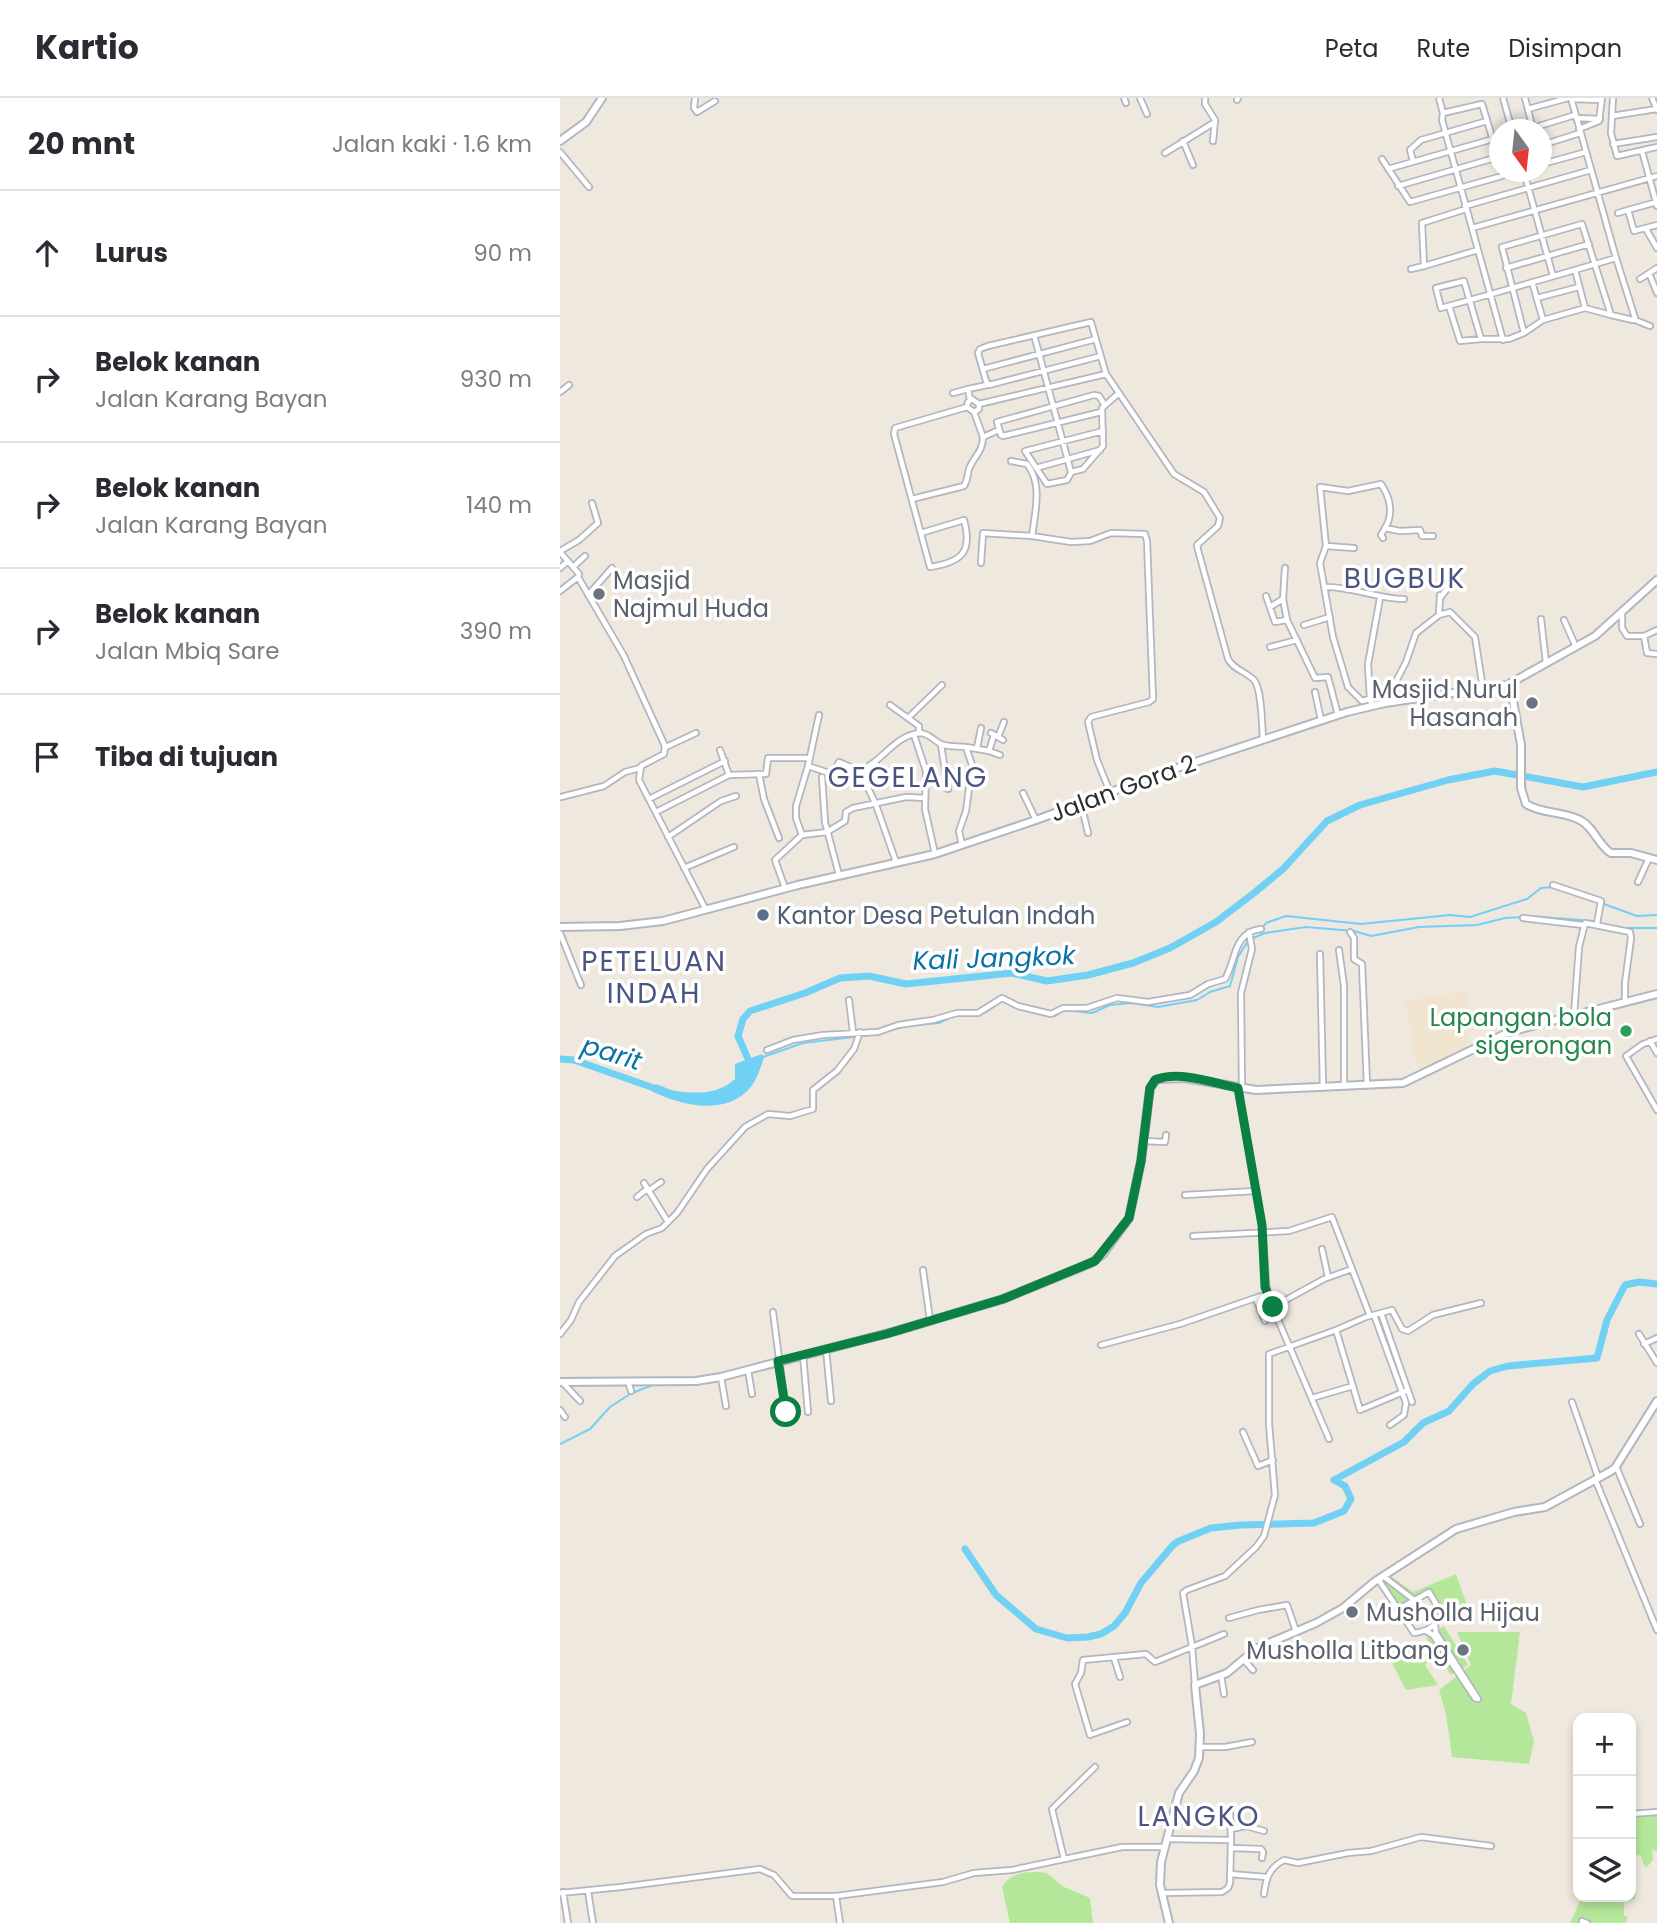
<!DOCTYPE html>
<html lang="id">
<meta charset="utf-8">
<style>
:root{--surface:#fff;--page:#f2f2f3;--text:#2b2b33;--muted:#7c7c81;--line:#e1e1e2}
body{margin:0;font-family:Poppins,sans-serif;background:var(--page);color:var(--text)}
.controls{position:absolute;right:21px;bottom:21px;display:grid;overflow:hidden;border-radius:14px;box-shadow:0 4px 10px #0003}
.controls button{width:63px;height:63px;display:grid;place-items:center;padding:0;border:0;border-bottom:2px solid var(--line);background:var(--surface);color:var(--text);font:35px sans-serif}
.compass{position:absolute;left:929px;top:21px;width:63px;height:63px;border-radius:50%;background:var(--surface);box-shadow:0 4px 10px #0003;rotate:165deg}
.stop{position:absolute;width:21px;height:21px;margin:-16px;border:5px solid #0b8043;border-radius:50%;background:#fff}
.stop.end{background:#0b8043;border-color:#fff;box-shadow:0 2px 7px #0008}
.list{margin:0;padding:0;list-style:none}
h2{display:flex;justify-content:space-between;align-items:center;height:91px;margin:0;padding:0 28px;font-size:30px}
h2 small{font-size:23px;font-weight:400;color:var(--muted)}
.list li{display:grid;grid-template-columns:46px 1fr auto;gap:21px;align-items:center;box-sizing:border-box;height:126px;padding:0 28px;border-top:2px solid var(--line)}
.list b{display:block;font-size:26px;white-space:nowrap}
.list p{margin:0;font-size:23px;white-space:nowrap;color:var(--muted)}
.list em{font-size:23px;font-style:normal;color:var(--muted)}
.icon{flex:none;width:38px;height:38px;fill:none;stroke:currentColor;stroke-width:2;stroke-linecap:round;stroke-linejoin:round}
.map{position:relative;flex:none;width:1097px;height:1825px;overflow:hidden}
header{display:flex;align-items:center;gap:42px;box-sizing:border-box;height:98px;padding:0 35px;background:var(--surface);border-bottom:2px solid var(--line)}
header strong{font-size:33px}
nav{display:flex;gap:38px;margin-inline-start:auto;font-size:24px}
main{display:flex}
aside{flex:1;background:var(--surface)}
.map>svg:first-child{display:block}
.education{fill:#f1e5cf}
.green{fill:#b5e79a}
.water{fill:#70d1f4}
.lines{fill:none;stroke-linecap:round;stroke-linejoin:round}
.stream{stroke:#70d1f4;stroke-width:2}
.river{stroke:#70d1f4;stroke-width:7}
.street-casing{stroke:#b3b6c1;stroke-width:8}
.secondary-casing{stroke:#b3b6c1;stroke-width:10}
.street{stroke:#fff;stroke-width:4.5}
.secondary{stroke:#fff;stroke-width:6}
.route{stroke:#0b8043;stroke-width:9}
.worship-dot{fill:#6b7280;stroke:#fff;stroke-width:2.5}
.service-dot{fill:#5c6f8a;stroke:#fff;stroke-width:2.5}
.leisure-dot{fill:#2e9e5b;stroke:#fff;stroke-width:2.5}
.labels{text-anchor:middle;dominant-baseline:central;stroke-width:7;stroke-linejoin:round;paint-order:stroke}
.worship-label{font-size:24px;fill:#5b616d;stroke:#fff;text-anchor:start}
.street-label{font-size:24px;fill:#2d2d2d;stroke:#fff}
.service-label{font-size:24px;fill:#4e5e75;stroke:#fff;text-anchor:start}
.leisure-label{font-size:24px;fill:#27864d;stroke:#fff;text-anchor:end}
.water-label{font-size:26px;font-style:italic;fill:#0871a6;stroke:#fff}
.quarter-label{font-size:28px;letter-spacing:2px;fill:#4b5581;stroke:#fff}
</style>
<header>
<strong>Kartio</strong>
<nav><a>Peta</a><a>Rute</a><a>Disimpan</a></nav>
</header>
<main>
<aside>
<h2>20 mnt<small>Jalan kaki · 1.6 km</small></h2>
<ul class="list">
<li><svg class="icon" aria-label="ahead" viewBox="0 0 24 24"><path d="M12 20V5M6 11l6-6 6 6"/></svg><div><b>Lurus</b></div><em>90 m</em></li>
<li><svg class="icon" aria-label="right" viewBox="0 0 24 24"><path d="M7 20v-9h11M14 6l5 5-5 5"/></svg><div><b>Belok kanan</b><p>Jalan Karang Bayan</p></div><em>930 m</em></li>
<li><svg class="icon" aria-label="right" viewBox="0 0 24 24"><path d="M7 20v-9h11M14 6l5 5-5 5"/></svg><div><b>Belok kanan</b><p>Jalan Karang Bayan</p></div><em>140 m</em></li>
<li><svg class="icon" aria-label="right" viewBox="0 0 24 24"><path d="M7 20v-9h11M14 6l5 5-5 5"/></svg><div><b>Belok kanan</b><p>Jalan Mbiq Sare</p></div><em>390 m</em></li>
<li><svg class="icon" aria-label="arrive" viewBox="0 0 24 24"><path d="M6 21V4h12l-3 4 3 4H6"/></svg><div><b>Tiba di tujuan</b></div></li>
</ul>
</aside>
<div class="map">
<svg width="1097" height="1825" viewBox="0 0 1097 1825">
<rect width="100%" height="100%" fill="#efe8df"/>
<path class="education" d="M 906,892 L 907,952 L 857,972 L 845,903 Z"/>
<path class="green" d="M 896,1476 L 908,1510 L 891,1522 L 869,1494 L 836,1512 L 817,1485 L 829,1477 L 853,1494 Z
M 884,1528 L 908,1567 L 891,1577 L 866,1540 Z
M 897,1534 L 960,1534 L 951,1606 L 966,1615 L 974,1643 L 969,1666 L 892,1659 L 886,1616 L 879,1592 L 911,1567 Z
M 860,1549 L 870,1561 L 865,1567 L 878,1587 L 846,1592 L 832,1565 Z
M 1097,1716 L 1097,1753 L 1092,1752 L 1093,1762 L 1087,1769 L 1084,1768 L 1081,1758 L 1071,1755 L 1071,1719 Z
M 487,1775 L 504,1789 L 530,1800 L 533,1825 L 450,1825 L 442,1789 C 451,1773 470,1773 487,1775 Z
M 1071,1790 L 1076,1791 L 1075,1801 L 1064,1805 L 1064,1817 L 1068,1820 L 1065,1825 L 1010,1825 L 1022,1799 L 1071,1799 Z"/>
<path class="water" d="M 202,956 L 204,960 C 200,970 197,982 190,990 C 165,1019 120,1007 91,993 L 95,986 C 103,988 109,992 116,993 C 137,996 159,996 175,981 L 175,966 Z"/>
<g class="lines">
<path class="stream" d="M 1041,805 L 1077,818 L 1097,817
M 968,818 L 1033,823 L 1042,826
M 703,829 L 706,825 L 726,818 L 801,826 L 890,817 L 910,819 L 967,801 L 981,790 L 993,789
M 1061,830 L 1097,830
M 693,840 L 705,835 L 746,829 L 794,833 L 811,838 L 859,829 L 917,827 L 945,820 L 963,819
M 467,912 L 495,918 L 504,912 L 532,915 L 550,907 L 571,905 L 598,909 L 637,902 L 650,894 L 670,888 L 678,859 L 688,843
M 401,917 C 416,919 425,917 436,906
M 203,959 L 243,945 L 310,937 L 344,928 L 379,925 L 389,920
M 0,1346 L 30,1331 L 50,1309 L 70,1296 L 95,1286"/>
<path class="river" d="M 0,961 L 14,962 L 91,989
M 188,961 L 178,938 L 183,921 L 190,913 L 245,895 L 280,880 L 309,878 L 346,886 L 452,875 L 487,883 L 528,877 L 573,865 L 610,850 L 656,824 L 694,795 L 723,771 L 767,723 L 800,707 L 888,682 L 935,673 L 1023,689 L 1097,674
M 405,1451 L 436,1497 L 476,1531 L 507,1540 L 528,1539 L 541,1536 L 554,1528 L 565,1515 L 581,1485 L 613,1447 L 619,1443 L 651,1430 L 681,1427 L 754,1425 L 784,1413 L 791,1401 L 785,1388 L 774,1382 L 844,1344 L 863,1325 L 889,1313 L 913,1286 L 930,1273 L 948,1268 L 1037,1260 L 1047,1222 L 1065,1187 L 1079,1184 L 1097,1186"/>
<defs>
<path id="street" d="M 135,0 L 134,10 L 137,14 L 155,3
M 564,0 L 566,5
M 580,0 L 587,16
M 645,0 L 645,6 L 655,22 L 653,43
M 879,0 L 883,15 L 882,22 L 943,242
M 943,0 L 952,32
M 965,0 L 973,31
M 1011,0 L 1056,160 L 1075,220 L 1073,222 L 1051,217
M 1053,0 L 1051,35 L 1057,58 L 1097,49
M 1092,0 L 1097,12
M 1011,1 L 1042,2
M 677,2 L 678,0
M 968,11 L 1008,0
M 883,15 L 922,6 L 940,65
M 1052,18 L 1096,11
M 1016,20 L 1040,21
M 1019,31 L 1039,23 L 1042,0
M 966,32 L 1015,17
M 623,43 L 633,67
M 1053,46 L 1097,39
M 982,47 L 1020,35
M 1082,53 L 1097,108
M 0,54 L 29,89
M 605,55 L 655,24
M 982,58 L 986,65 L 1026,54
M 822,61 L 850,104 L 942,78 L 942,74
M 853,63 L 850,52 L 861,42 L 927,23
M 828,71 L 940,39
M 964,74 L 993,178
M 838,88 L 938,59
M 1097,104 L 1068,112 L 1074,133 L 1097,127
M 905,108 L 1031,72
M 906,111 L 862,125 L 864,168 L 918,152
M 1058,115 L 1068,112
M 912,130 L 1097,78
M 1086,131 L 1097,150
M 946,170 L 1029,146
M 851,171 L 864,168
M 1089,175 L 1097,195
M 1080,181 L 1097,170
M 972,184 L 983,222 L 964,235 L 942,149 L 1022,126 L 1051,217 L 1025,210 L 1015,172
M 977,200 L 1019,189
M 889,208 L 900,243 L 921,241 L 949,241 L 964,235
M 983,222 L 1025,210
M 1075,222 L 1090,228
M 474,237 L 511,374 L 523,371 L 543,348 L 542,310 L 559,295
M 921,241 L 904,183 L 876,190 L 881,210 C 940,194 998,177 1056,160
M 541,258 L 429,287 L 426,283 L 418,255 L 420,251 L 428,248 L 531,224 L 546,276
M 423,271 L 536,241
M 0,294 L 9,287
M 393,295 L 408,291
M 410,302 L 408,291 L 427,287
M 419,306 L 419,311 L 414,314 L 407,309 L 408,304 L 412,301 L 419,306 L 546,276 L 614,376 L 644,394 L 660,420 L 658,428 L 637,447 L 638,452 L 668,561 C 674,572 685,573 694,582 C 702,591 702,628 703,642
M 414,314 L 423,339 L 439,332
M 541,314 L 443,338 L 441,337 L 437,324 L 534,297 L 539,298 L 544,306
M 451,363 L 467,366 C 483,386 475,414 472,438
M 476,370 L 540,352
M 511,375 L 507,382 L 487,386 L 465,353 L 543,333
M 352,401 L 404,388 C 408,382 407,378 409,371 C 414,358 423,354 423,339
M 361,435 L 404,422 C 413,455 401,464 370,469 L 334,336 L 335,330 L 407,309
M 823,440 L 821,437 L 825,430
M 766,448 L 794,450
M 0,453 L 19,442 L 38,425 L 32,405
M 0,454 L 19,476 L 18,479 L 64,558 L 105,648 L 104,656 L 81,668 L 79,682 L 146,812
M 421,465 L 423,435 L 472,438 L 511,444 L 530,443 L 551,435 L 585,436 L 587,443 L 593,601 L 589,604 L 531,619 L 528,624 L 537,662 L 550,694
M 13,469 L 25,458
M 0,470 L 8,463
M 725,470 L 723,501 L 727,522 L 755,580 L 768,579 L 778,617
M 765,489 C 791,488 817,501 844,501
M 0,493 L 18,479
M 28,497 L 52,470
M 706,498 L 715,524 L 727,522
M 820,500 L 808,566 L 810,601 L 802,603 L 788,589 L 773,539 L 760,465 L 766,448 L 760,389 L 788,393 L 821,386 C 830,399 834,416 825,430 L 840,433 L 860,432 L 862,438 L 873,438
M 880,500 L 887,491 L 894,475
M 710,509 L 723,501
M 1062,515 L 1062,530 L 1067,538 L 1084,538 L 1097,532
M 879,517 L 880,497
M 981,521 L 986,565
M 1004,522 L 1016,549
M 744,527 L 770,519
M 1084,538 L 1087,555 L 1097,556
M 710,549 L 737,542
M 755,594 L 761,622
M 833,604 L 830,595 L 846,564 L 856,535 L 879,517 L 890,514 L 915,539 L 923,591
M 330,607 L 359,628 L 359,635
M 812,608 L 810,601 L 830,597
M 348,620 L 382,587
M 431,635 L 443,642
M 354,637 L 366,673 L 365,711 L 375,756
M 438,639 L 444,624
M 381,647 L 388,691
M 106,649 L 136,635
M 406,649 L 429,653 L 434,637
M 417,650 L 421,630
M 160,652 L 169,677 L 206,676 L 208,660 L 249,660
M 429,653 L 440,657
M 315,664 L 320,675
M 248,668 L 272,676 L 279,664 L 300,673 L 316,707 L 336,764
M 300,673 C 322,664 335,637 360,635 C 370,635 375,645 384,647 C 391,649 399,648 406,649 L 412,667 L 406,713 L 399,733 L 402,747
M 199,676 L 204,701 L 219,740
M 272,676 L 281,687
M 262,679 L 265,724 L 279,777
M 463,695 L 476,722
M 1,699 L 44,688 L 65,674 L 80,670
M 89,701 L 165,663
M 521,705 L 528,735
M 96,714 L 169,677
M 242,737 L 236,720 L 236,708 L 248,668 L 259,617
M 108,739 L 161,703 L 176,698
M 124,770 L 174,749
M 1078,784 L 1089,760
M 993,787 L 1041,803 L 1037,826
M 225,790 L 215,762 L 242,737 L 267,734 L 285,723 L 286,714 L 293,710 L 346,699 L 365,700
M 963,820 L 1023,827
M 790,834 L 794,840 L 794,861 L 802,866 L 807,987
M 0,835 L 21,887
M 779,852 L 784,888 L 784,988
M 760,856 L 763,989
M 289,902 L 293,934
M 1014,917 L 1019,849 L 1025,825 L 1070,834 L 1071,840 L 1065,885 L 1065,903
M 1097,941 L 1083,946 L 1066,958 L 1097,1012
M 1090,943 L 1097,955
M 207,952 L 233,942 L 263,937 L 318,934 L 338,927 L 373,922 L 397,915 L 418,915 L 442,900 L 458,908 L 491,916 L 503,910 L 527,910 L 557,900 L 588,904 L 630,897 L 648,886 L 665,881 C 676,863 673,834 701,831
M 678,990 L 702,1127 L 707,1196 L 769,1341
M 682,991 L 681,895 L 692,851 L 689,834
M 584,1043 L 605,1044 L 606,1037
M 84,1085 L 108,1124
M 88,1093 L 101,1084
M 625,1097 L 695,1093
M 77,1099 L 87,1091
M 633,1138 L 729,1133 L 772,1119 L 792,1171
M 762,1151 L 768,1179
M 363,1172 L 370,1222
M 696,1201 L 705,1223
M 713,1209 L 764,1181 L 792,1171 L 810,1218
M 213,1214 L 226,1314
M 821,1215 L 852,1304
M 814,1217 L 846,1305 L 844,1317 L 830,1327
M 776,1232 L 806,1219 L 832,1212 L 842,1231 L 848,1233 L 873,1217 L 921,1205
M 0,1236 L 11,1222 L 19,1204 L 55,1158 L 86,1136 L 102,1130 L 117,1115 L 147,1071 L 185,1029 L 208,1016 L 230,1018 L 253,1011 L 253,992 L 277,973 L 294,951 L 300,934
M 1079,1236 L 1097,1265
M 1084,1246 L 1097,1240
M 541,1247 L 620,1226 L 707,1196
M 266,1251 L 271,1303
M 243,1257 L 248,1314
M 188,1272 L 192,1296
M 161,1279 L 166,1308
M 68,1283 L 71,1293
M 3,1285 L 20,1303
M 752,1300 L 793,1288
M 1012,1304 L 1038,1379
M 0,1312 L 5,1319
M 683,1334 L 698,1368 L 713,1362
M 1056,1368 L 1080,1426
M 1035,1381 L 1097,1532
M 823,1478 L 854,1502
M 818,1481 L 854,1535 C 869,1533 875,1528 882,1516 L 869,1494 L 839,1511
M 669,1520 L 698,1512 L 727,1507 L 736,1533
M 866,1533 L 873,1537 L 915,1600 L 918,1601 L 876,1535 L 875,1528
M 554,1560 L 560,1579
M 684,1562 L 693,1572
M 661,1577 L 664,1596
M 635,1587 L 632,1548 L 623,1495 L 627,1492 L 665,1478 L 696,1449 L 704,1438 L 715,1397 L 709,1326 L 709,1256 L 776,1232 L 800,1312 L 848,1292
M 567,1624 L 530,1637 L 515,1586 L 521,1575 L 523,1562 L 586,1556 L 595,1564 L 664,1536
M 640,1649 L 665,1649 L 692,1644
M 670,1713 L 671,1742
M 1071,1716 L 1097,1714
M 671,1731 L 686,1728 L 704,1733
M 671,1750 L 701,1751 L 703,1754 L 702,1760
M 504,1761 L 492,1711 L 535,1669
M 670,1776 L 706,1779
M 28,1793 L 33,1825
M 3,1794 L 8,1825
M 0,1795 L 61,1789 L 200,1771 L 214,1777 L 232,1798 L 276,1798 L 383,1784 L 414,1775 L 452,1772 L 562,1749 L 603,1749
M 602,1795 L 662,1794 L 668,1790 L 670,1785 L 671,1742 L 606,1741
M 704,1796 C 706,1780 709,1770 724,1762 L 738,1765 L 788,1755 L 811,1753 L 861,1739 L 931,1748
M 276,1798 L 280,1825
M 1022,1823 L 1027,1825"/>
<path id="secondary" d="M 0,43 L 26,24 L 42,0
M 950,586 L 961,647 L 961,690 L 966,706 C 982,716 1003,713 1020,722 C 1034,729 1038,747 1051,755 L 1071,755 L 1097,762
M 0,829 L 60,828 L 103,823 L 238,787 L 375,756 L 476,722 L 599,676 L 787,614 L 825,605 L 947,587 L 1035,538 L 1097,482
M 0,1284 L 136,1283 L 161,1279 L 336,1233 L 443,1201 L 531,1165 L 543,1156 L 569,1120 L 581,1063 L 590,990 L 597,981 L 625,980 L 696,992 L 843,985 L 949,934 L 1097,896
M 609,1825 L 600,1787 L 601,1764 L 619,1695 L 634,1673 L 639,1660 L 640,1636 L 635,1587 L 667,1575 L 697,1550 L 756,1525 L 783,1510 L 814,1484 L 896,1431 L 954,1414 L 985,1409 L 1051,1373 L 1055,1370 L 1097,1303"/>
</defs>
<use href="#street" class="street-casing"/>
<use href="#secondary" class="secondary-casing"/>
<use href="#street" class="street"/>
<use href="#secondary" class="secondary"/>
</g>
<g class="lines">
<path class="route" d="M 226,1314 L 218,1263 L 326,1236 L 443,1201 L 535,1163 L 569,1120 L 581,1063 L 590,990 L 595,982 C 620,972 653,985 678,990 L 702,1127 L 705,1189 L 713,1209"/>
</g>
<g class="worship-dot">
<circle cx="39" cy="496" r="7"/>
<circle cx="972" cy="605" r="7"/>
<circle cx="792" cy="1514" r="7"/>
<circle cx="903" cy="1552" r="7"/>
</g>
<circle class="service-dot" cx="203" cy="817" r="7"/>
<circle class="leisure-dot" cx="1066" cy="933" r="7"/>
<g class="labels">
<g class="worship-label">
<text x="53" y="482">Masjid<tspan x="53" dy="28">Najmul Huda</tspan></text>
<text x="958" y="591" text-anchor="end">Masjid Nurul<tspan x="958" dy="28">Hasanah</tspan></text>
<text x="806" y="1514">Musholla Hijau</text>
<text x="889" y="1552" text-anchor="end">Musholla Litbang</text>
</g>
<g class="street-label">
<text transform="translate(563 690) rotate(-20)">Jalan Gora 2</text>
</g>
<g class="service-label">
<text x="217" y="817">Kantor Desa Petulan Indah</text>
</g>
<g class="leisure-label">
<text x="1052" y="919">Lapangan bola<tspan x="1052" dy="28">sigerongan</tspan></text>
</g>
<g class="water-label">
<text transform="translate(434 860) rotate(-2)">Kali Jangkok</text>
<text transform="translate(52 955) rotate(17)">parit</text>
</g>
<g class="quarter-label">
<text x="845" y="480">BUGBUK</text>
<text x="348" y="679">GEGELANG</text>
<text x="94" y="863">PETELUAN<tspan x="94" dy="32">INDAH</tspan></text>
<text x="639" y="1718">LANGKO</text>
</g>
</g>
</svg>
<div class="controls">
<button>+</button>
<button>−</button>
<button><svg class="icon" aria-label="layers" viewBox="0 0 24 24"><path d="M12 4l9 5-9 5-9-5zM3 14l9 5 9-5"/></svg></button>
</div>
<svg class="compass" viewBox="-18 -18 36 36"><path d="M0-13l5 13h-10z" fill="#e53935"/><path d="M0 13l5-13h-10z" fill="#7c7c81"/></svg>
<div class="stop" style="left:226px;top:1314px"></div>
<div class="stop end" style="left:713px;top:1209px"></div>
</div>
</main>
